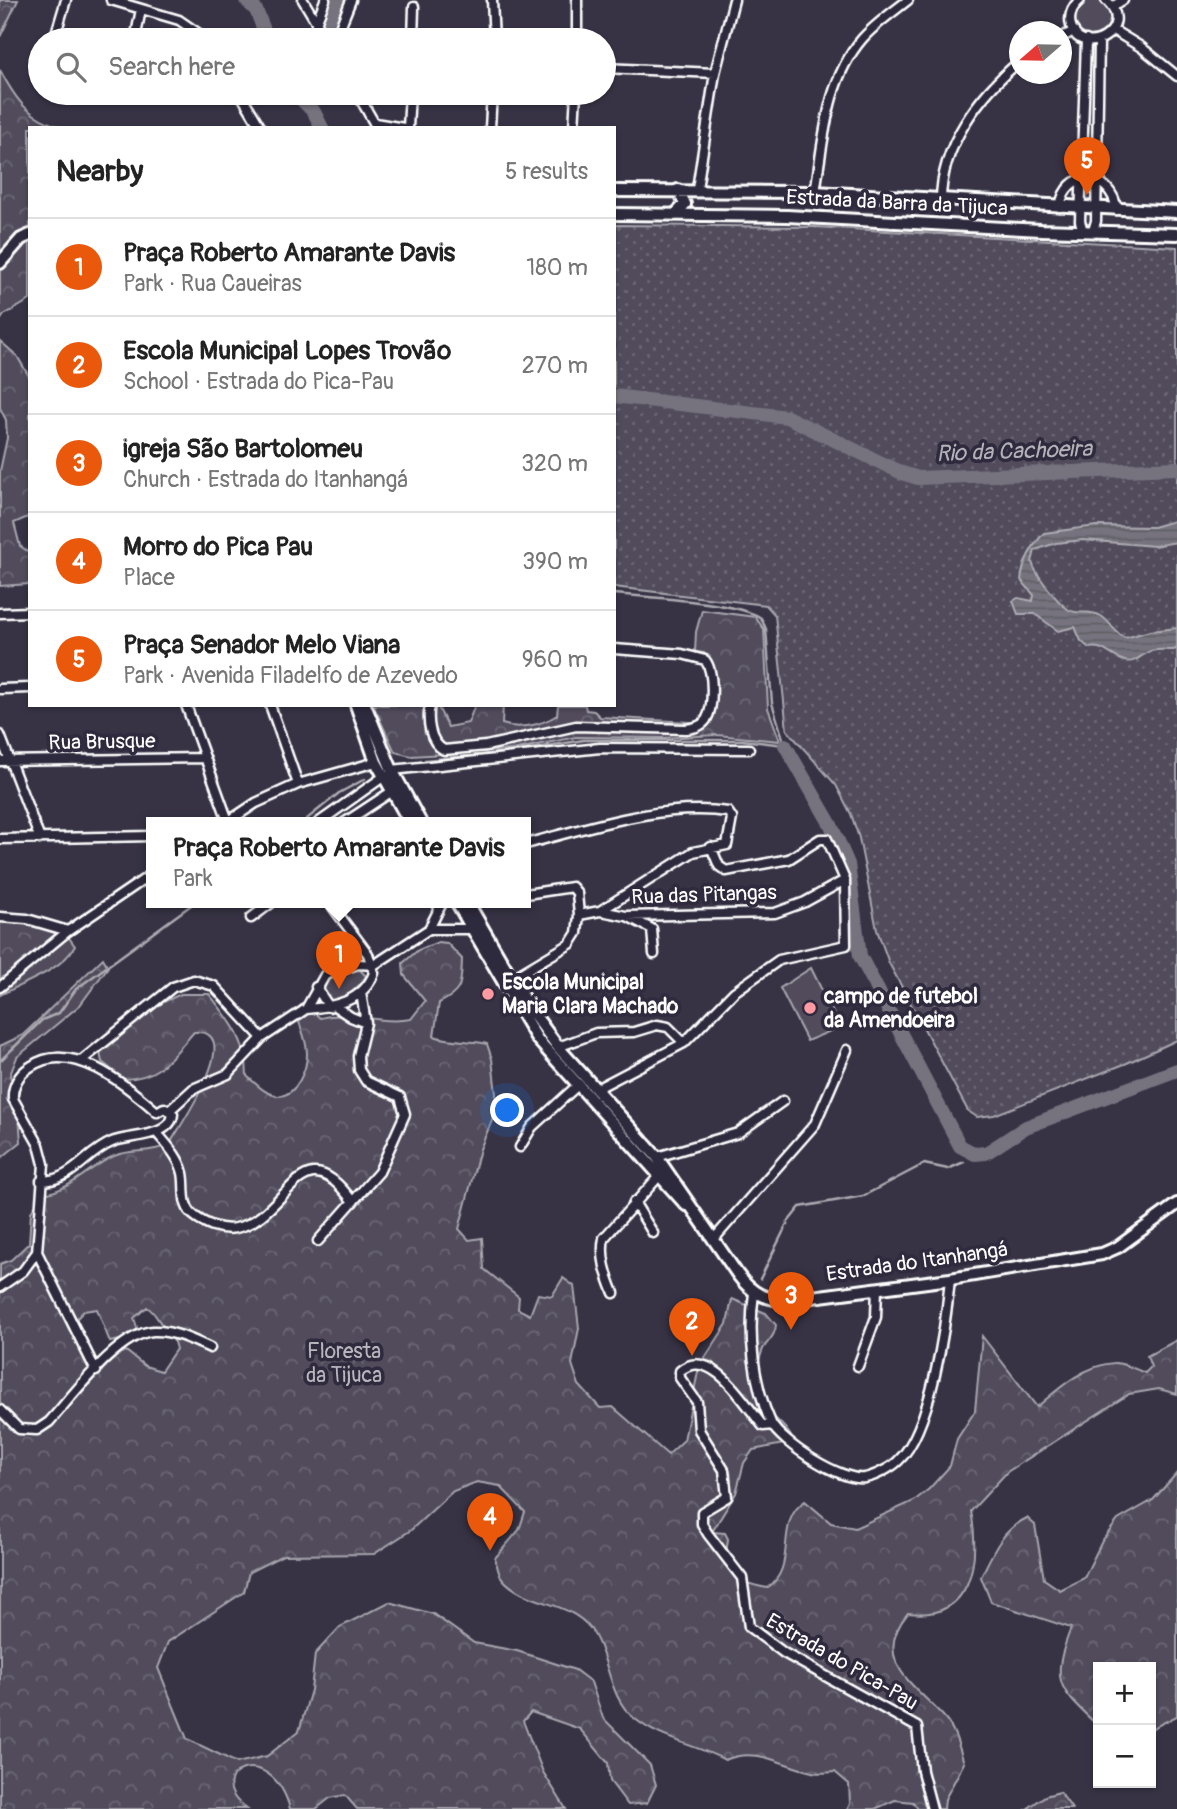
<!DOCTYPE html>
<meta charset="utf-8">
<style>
:root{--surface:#fff;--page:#f6f6f6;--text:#222;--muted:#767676;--line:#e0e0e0;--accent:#ea580c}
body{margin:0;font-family:Pangolin,sans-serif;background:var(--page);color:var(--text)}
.controls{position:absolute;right:21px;bottom:21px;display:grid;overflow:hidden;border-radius:0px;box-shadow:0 2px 5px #0004}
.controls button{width:63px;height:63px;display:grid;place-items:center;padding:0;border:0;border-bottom:2px solid var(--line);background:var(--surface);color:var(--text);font:35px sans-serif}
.compass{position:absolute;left:1009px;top:21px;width:63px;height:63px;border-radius:50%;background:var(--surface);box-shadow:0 2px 5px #0004;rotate:250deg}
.you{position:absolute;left:508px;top:1111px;width:24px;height:24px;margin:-18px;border:5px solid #fff;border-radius:50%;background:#1a73e8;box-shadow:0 0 0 10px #1a73e833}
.badge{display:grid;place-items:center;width:46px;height:46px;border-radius:50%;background:var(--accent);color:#fff;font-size:23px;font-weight:700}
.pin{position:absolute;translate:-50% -58px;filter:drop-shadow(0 2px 4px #0008)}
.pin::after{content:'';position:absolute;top:37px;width:24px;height:21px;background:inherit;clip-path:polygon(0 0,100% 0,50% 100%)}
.popup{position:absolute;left:146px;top:817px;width:385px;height:91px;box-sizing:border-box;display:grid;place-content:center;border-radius:0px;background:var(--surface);filter:drop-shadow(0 2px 5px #0005);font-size:23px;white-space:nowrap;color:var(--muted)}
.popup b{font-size:26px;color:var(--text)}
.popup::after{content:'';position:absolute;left:50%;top:100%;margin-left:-14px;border:14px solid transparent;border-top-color:var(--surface)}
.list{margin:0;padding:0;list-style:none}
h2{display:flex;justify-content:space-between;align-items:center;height:91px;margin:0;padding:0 28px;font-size:30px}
h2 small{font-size:23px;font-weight:400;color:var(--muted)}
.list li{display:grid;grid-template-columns:46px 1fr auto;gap:21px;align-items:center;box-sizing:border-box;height:98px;padding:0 28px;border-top:2px solid var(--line)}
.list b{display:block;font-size:26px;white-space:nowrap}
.list p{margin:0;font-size:23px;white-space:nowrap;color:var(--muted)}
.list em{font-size:23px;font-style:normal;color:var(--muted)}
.icon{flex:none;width:38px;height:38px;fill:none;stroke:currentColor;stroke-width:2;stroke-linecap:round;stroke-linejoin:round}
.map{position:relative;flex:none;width:1177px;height:1809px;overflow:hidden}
.search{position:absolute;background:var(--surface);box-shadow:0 2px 5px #0004;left:28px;top:28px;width:588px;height:77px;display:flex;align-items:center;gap:18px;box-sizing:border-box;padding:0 24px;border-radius:38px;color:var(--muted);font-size:26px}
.panel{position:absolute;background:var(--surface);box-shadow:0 2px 5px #0004;left:28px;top:126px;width:588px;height:581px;border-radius:0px}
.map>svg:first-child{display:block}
.grass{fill:url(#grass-dots);stroke:#a8a6ae;stroke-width:2}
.forest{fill:url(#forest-crowns);stroke:#a8a6ae;stroke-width:2;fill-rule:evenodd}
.green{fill:#514c5c;stroke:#a8a6ae;stroke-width:2}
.water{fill:url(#water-rules);stroke:#adabb2;stroke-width:2}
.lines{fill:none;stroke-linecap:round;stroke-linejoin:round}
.stream{stroke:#adabb2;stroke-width:2.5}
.river{stroke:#76737f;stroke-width:14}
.minor-casing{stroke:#fff;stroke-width:13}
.major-casing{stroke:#fff;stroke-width:16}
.minor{stroke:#2f2a3d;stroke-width:8}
.major{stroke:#2f2a3d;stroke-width:10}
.poi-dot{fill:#ff9aa2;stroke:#2f2a3d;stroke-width:2.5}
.labels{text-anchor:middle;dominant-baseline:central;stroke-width:7;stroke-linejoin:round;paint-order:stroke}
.street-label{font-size:21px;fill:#fff;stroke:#2f2a3d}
.poi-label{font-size:21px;font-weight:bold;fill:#fff;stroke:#2f2a3d;text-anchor:start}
.park-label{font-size:21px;fill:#b9b7be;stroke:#2f2a3d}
.water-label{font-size:23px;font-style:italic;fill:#b4b2b9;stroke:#2f2a3d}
</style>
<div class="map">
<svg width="1177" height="1809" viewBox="0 0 1177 1809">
<defs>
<pattern id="grass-dots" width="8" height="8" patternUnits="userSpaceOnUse" patternTransform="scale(1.75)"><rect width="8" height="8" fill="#514c5c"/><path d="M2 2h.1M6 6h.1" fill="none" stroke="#6b6774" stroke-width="1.8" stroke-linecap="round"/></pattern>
<pattern id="forest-crowns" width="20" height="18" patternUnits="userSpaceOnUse" patternTransform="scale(1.75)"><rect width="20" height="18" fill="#514c5c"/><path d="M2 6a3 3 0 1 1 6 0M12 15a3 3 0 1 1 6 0" fill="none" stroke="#6b6774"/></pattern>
<pattern id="water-rules" width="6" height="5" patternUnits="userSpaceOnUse" patternTransform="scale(1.75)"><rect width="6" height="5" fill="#76737f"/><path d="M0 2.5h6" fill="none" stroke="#5f5e63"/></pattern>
</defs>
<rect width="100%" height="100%" fill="#373345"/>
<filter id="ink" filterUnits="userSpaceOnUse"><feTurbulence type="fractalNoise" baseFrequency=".0143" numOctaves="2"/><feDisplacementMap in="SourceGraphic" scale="14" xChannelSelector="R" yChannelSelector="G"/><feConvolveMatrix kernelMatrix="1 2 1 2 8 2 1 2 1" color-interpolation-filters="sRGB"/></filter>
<g filter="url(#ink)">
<path class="grass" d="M 614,225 L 815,227 L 1177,247 L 1177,1040 L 1127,1063 L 994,1115 L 977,1117 L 968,1111 L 889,963 L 877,930 L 859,838 L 851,814 L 836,785 L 787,730 L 775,615 L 766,605 L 614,587 Z"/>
<path class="forest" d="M 0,0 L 18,0 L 0,37 Z
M 0,70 C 17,102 28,117 63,128 L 30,128 L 30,300 L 4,315 L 0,321 Z
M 0,341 L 17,356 L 30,378 L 30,516 L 14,523 L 20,546 L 30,553 L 30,584 L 0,586 L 0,471 L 7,438 L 6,420 L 0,408 Z
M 702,610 L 755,617 L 764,629 L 768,708 L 780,741 L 717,735 L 663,738 L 576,737 L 513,750 L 411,756 L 395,752 L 373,705 L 437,705 L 448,727 L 468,723 L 475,705 L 503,705 L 502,724 C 519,730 542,725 557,715 L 558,705 L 585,705 L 586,710 L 594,711 L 600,717 L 708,723 C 721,708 715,680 712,662 L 704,653 L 695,652 L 696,632 Z
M 0,917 L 61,927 L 75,946 C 61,971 25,982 0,995 Z
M 438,942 L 447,943 L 462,959 C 461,984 463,992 439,1003 L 434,1036 C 451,1042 468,1040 487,1044 L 492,1059 L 496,1094 L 493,1118 L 480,1149 L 459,1229 L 469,1240 L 482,1238 L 484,1269 L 519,1297 L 518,1309 L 530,1315 L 538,1294 L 552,1296 L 563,1278 L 574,1286 L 579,1328 L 572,1364 L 579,1385 L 600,1408 L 613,1407 L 668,1455 L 684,1440 L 699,1367 L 727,1324 L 732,1299 L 766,1313 L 776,1325 C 775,1337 768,1340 763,1349 C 758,1361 752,1387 759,1399 C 768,1416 786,1423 794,1442 L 753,1450 L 744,1463 L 736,1493 L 712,1532 L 725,1533 L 728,1539 C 722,1574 735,1582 767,1588 C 799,1567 773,1522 805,1501 L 831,1523 L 855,1528 L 914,1501 L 929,1489 L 950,1466 L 957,1439 L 975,1411 L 982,1336 L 1037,1407 C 1058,1389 1084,1365 1114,1363 C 1123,1362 1136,1370 1145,1373 L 1151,1367 L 1147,1356 L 1177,1340 L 1177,1394 L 1159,1389 L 1129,1394 L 1007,1472 L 971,1511 C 980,1561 973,1621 908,1613 C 870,1660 914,1684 944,1717 C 955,1729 959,1747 964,1763 L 945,1799 L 944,1809 L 918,1809 L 913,1802 L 895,1800 L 875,1809 L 847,1809 L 850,1803 L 849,1784 L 835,1772 C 828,1772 819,1774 812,1772 C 783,1766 756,1746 725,1760 C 695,1744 660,1740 634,1718 C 607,1696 610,1656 590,1628 C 568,1600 524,1605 502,1578 C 498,1574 497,1564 495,1558 L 519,1530 L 525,1512 L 500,1486 L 477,1482 L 453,1491 L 411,1530 L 374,1554 L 283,1555 L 249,1572 L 244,1592 L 168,1642 L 158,1668 L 187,1739 L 237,1763 L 267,1756 L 299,1731 L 311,1690 L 315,1654 L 340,1627 L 389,1602 L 433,1614 L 474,1643 L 517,1651 L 575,1670 L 591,1682 L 603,1718 L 650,1765 L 656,1785 L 647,1803 L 628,1805 L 610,1781 L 608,1763 L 580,1729 L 531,1712 L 523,1721 L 543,1772 L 566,1809 L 357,1809 L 345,1795 L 330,1798 L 316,1809 L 290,1809 C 271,1738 198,1774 247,1809 L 0,1809 L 0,1264 L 11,1260 L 29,1243 L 31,1212 L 43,1194 C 72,1190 88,1167 114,1156 C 132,1148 154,1155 171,1142 C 179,1127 248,1028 194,1032 C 171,1057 161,1078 124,1079 L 102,1062 L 99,1048 L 137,1014 L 181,994 L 209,994 C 230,1020 247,1040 247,1076 C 255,1083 267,1096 279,1096 C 297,1095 307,1069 307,1054 C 307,1038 299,1026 296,1011 L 303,1003 L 320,1018 C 351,1010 379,1025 411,1019 L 425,1001 L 404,975 L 403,963 L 418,950 ZM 147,1307 C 158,1314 159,1326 172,1335 L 176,1349 L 161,1371 L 145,1366 L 126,1351 L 95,1366 L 77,1338 L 77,1318 L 84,1311 L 97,1309 L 110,1342 L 129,1338 L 138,1331 L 134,1318 Z
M 103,958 L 108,967 L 80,1005 L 17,1057 L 10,1075 L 18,1102 L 21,1142 L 0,1159 L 0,1046 L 23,1035 Z
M 1177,1473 L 1177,1716 L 1151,1729 L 1151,1667 L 1098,1667 L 1098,1726 C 1058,1688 1050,1682 1071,1628 L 991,1602 L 981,1577 C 993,1552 1002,1530 1027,1518 L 1035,1525 L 1044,1579 L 1060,1590 L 1084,1578 L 1102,1541 L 1118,1520 L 1153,1500 Z
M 1060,1792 L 1072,1809 L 1027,1809 L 1045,1796 Z"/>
<path class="green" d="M1073 18a19 19 0 1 1 38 0a19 19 0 1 1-38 0Z
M 811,968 L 840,1027 L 807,1041 L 780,988 Z
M 359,969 L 366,976 C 359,987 344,1001 331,1002 L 324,992 L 326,980 Z"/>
<path class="water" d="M 1177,520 L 1177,542 L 1154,546 L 1083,540 L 1056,543 L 1035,550 L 1032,562 C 1035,574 1058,603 1069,610 C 1078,615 1091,610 1101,616 C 1111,622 1114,633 1125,638 L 1150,631 L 1177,628 L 1177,648 L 1174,650 C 1167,650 1158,649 1151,651 C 1141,654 1136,664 1125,661 C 1110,657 1105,645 1089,648 L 1081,641 L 1075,627 L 1058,631 L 1035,614 L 1018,614 L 1013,601 L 1018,598 L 1033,601 L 1034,595 L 1021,580 C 1023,562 1032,546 1044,533 L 1096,526 L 1153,527 Z"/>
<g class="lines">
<path class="stream" d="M 425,760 L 511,752 L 584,740 L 742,740 L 785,745 L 772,703 L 766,629 L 761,618 C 738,602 646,597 614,594
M 302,823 L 339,793 L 365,779
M 0,1061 L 42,1020 L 59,1013 L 76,989 L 194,903
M 760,1279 L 788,1222 L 800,1207 L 863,1196 L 924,1164 L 948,1169 L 964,1162"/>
<path class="river" d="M 246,0 L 256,10 L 268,40
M 318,40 L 338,0
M 295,93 L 314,112 L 322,128
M 614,396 L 787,417 L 902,473 L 918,478 L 1177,468
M 785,745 L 831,825 L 848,864 L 860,956 L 960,1146 L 975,1154 L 986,1153 L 1026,1127 L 1177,1070"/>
<defs>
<path id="minor" d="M 111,0 L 179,20 L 208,40
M 303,0 L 327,40
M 492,0 L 494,40
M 577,0 L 577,40
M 1080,0 C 1072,7 1068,15 1071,26 C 1082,61 1138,29 1106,0
M 1112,7 L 1123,0
M 316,23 L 325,0
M 1113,30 L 1141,47 L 1177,76
M 1062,37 L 1074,31
M 54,40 L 66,0
M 135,40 L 141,9
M 335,40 L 351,0
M 413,40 L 414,7
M 604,68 L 715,73
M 214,93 L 241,95
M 240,93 L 261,128
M 357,93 L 377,128
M 375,123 L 404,128
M 408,128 L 410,93
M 490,128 L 492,93
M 574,128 L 576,93
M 697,189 L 715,73 L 734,0
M 815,192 C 824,139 826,81 862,39 C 875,24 893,12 908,0
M 941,201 C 941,146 979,95 1020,61
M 1060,207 C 1066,167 1111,171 1117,210
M 1083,231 L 1080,221 L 1086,40
M 1093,231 L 1096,221 L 1099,41
M 0,613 L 30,612
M 0,689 L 30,688
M 186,705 L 228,821
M 270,705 L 298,784
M 430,705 C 427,720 429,742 444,750 L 486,746 L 576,726 L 686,729 C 693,728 701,727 706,720 C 714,707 714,671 705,660 L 682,654 L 614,649
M 0,735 L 40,839
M 0,761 L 204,758
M 392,770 L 600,748 L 749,749
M 226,823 L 256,803 L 298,784 L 376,762
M 318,823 L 383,777
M 344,823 L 394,790
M 0,839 L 152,836
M 526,894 L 572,887 L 577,893 L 579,915
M 601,911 L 626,916 L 775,913 L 805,902 L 845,880
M 0,917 L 27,919 L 68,931
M 629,917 L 652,929 L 654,954
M 251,918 L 271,903
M 429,929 L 472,929
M 511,979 L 570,944 L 577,933 L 579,915 L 600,911 L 693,852 L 727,845 L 732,818 L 728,812 C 661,803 590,827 526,844
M 0,987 L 68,931 L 152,874
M 316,987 L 329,1007
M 336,1007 L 351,1017 L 366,1023
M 306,1009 C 333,1007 363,1002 374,973 L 368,954 L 330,903
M 558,1047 L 596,1033 L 634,1032 L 657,1025 L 668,1027 L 684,1043
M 81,1061 L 173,987 L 194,980 L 214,986 L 262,1038
M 596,1089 L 684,1043 L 734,992 L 779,960 L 846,945 L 845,880 L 827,839 L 820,839 L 789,859 L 726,871 L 719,866 L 711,847
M 170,1110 L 193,1089 L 228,1074 L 262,1038 L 306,1009 L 325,975 L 358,964 L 374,965 L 429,929 L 441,905
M 157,1133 C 167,1145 179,1157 183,1173 C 186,1186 181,1203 192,1214 C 204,1224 221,1231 236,1228 C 289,1217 300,1128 353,1202
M 520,1147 L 532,1127 L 579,1084
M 657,1157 L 738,1133 L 783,1101
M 41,1181 C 73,1181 85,1153 112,1142 C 128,1135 171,1138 173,1114 L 164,1108 L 157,1112
M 634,1202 L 653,1233
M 713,1240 L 815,1124 L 847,1050
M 318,1241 L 379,1172 L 405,1114 L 400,1097 L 366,1081 L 359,1070 L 358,1056 L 366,1023 L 361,993
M 37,1252 L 96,1371
M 0,1287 L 23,1271 L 37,1252 L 44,1164 L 39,1145 L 13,1099 C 12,1086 19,1074 30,1067 C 71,1038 126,1085 157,1112
M 614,1293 C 607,1276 600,1257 604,1238 L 660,1175
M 754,1293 C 748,1335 753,1383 771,1423 C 781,1443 842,1482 865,1478 C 875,1476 891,1468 898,1461 C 931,1431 946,1323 950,1279
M 858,1366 L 876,1317 L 877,1288
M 0,1410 L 19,1429 L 37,1430 L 49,1422 C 72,1397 117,1334 153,1331 C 172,1330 193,1340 210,1348
M 772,1425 L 763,1426 C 746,1406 711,1344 680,1371 L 680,1378 L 697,1402 L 699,1430 L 724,1470 L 727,1497 L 702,1512 L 702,1524 L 708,1534 L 742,1578 L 749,1627 L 784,1653 L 917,1727 L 922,1771 L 932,1809"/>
<path id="major" d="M 614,191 L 815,192 L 1177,212
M 614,214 L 787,216 L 1041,230 L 1177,234
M 675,215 L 685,204 L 678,190
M 0,263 L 21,239 L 30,235
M 356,705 L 376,762 L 410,823
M 365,705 L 392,770 L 421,823
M 457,903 L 537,1039 L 686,1205
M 468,903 L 528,1006 L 558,1047 L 657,1157 L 738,1275 C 752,1294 765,1300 789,1300 L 950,1279 L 1102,1254 L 1118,1247 L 1177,1204"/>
</defs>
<use href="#minor" class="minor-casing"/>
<use href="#major" class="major-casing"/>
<use href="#minor" class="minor"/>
<use href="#major" class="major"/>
</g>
</g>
<g class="poi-dot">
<circle cx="488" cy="994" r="7"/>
<circle cx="810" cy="1008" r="7"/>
</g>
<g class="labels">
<g class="street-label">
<text transform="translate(897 203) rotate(3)">Estrada da Barra da Tijuca</text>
<text transform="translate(102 742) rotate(-1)">Rua Brusque</text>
<text transform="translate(704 895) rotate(-2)">Rua das Pitangas</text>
<text transform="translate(917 1262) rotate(-8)">Estrada do Itanhangá</text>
<text transform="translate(842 1662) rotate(30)">Estrada do Pica-Pau</text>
</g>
<g class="poi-label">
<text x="502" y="982">Escola Municipal<tspan x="502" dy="24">Maria Clara Machado</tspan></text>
<text x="824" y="996">campo de futebol<tspan x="824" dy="24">da Amendoeira</tspan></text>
</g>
<g class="park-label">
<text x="344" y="1351">Floresta<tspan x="344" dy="24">da Tijuca</tspan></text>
</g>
<g class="water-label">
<text transform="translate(1014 451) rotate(-2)">Rio da Cachoeira</text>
</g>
</g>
</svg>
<div class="controls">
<button>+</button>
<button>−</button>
</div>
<svg class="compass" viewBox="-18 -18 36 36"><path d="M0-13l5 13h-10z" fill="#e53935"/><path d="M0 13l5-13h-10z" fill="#767676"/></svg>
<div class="you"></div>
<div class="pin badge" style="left:339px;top:989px">1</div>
<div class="popup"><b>Praça Roberto Amarante Davis</b>Park</div>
<div class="pin badge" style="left:692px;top:1356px">2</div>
<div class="pin badge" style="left:791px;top:1330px">3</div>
<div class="pin badge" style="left:490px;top:1551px">4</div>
<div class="pin badge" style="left:1087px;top:195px">5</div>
<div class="search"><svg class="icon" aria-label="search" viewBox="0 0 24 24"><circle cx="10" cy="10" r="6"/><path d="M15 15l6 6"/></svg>Search here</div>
<section class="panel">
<h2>Nearby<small>5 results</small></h2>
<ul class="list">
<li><span class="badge">1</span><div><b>Praça Roberto Amarante Davis</b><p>Park · Rua Caueiras</p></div><em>180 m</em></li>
<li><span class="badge">2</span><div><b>Escola Municipal Lopes Trovão</b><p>School · Estrada do Pica-Pau</p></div><em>270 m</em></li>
<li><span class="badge">3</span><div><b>igreja São Bartolomeu</b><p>Church · Estrada do Itanhangá</p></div><em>320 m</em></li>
<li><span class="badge">4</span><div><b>Morro do Pica Pau</b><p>Place</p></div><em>390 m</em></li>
<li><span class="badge">5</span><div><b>Praça Senador Melo Viana</b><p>Park · Avenida Filadelfo de Azevedo</p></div><em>960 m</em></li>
</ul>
</section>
</div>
